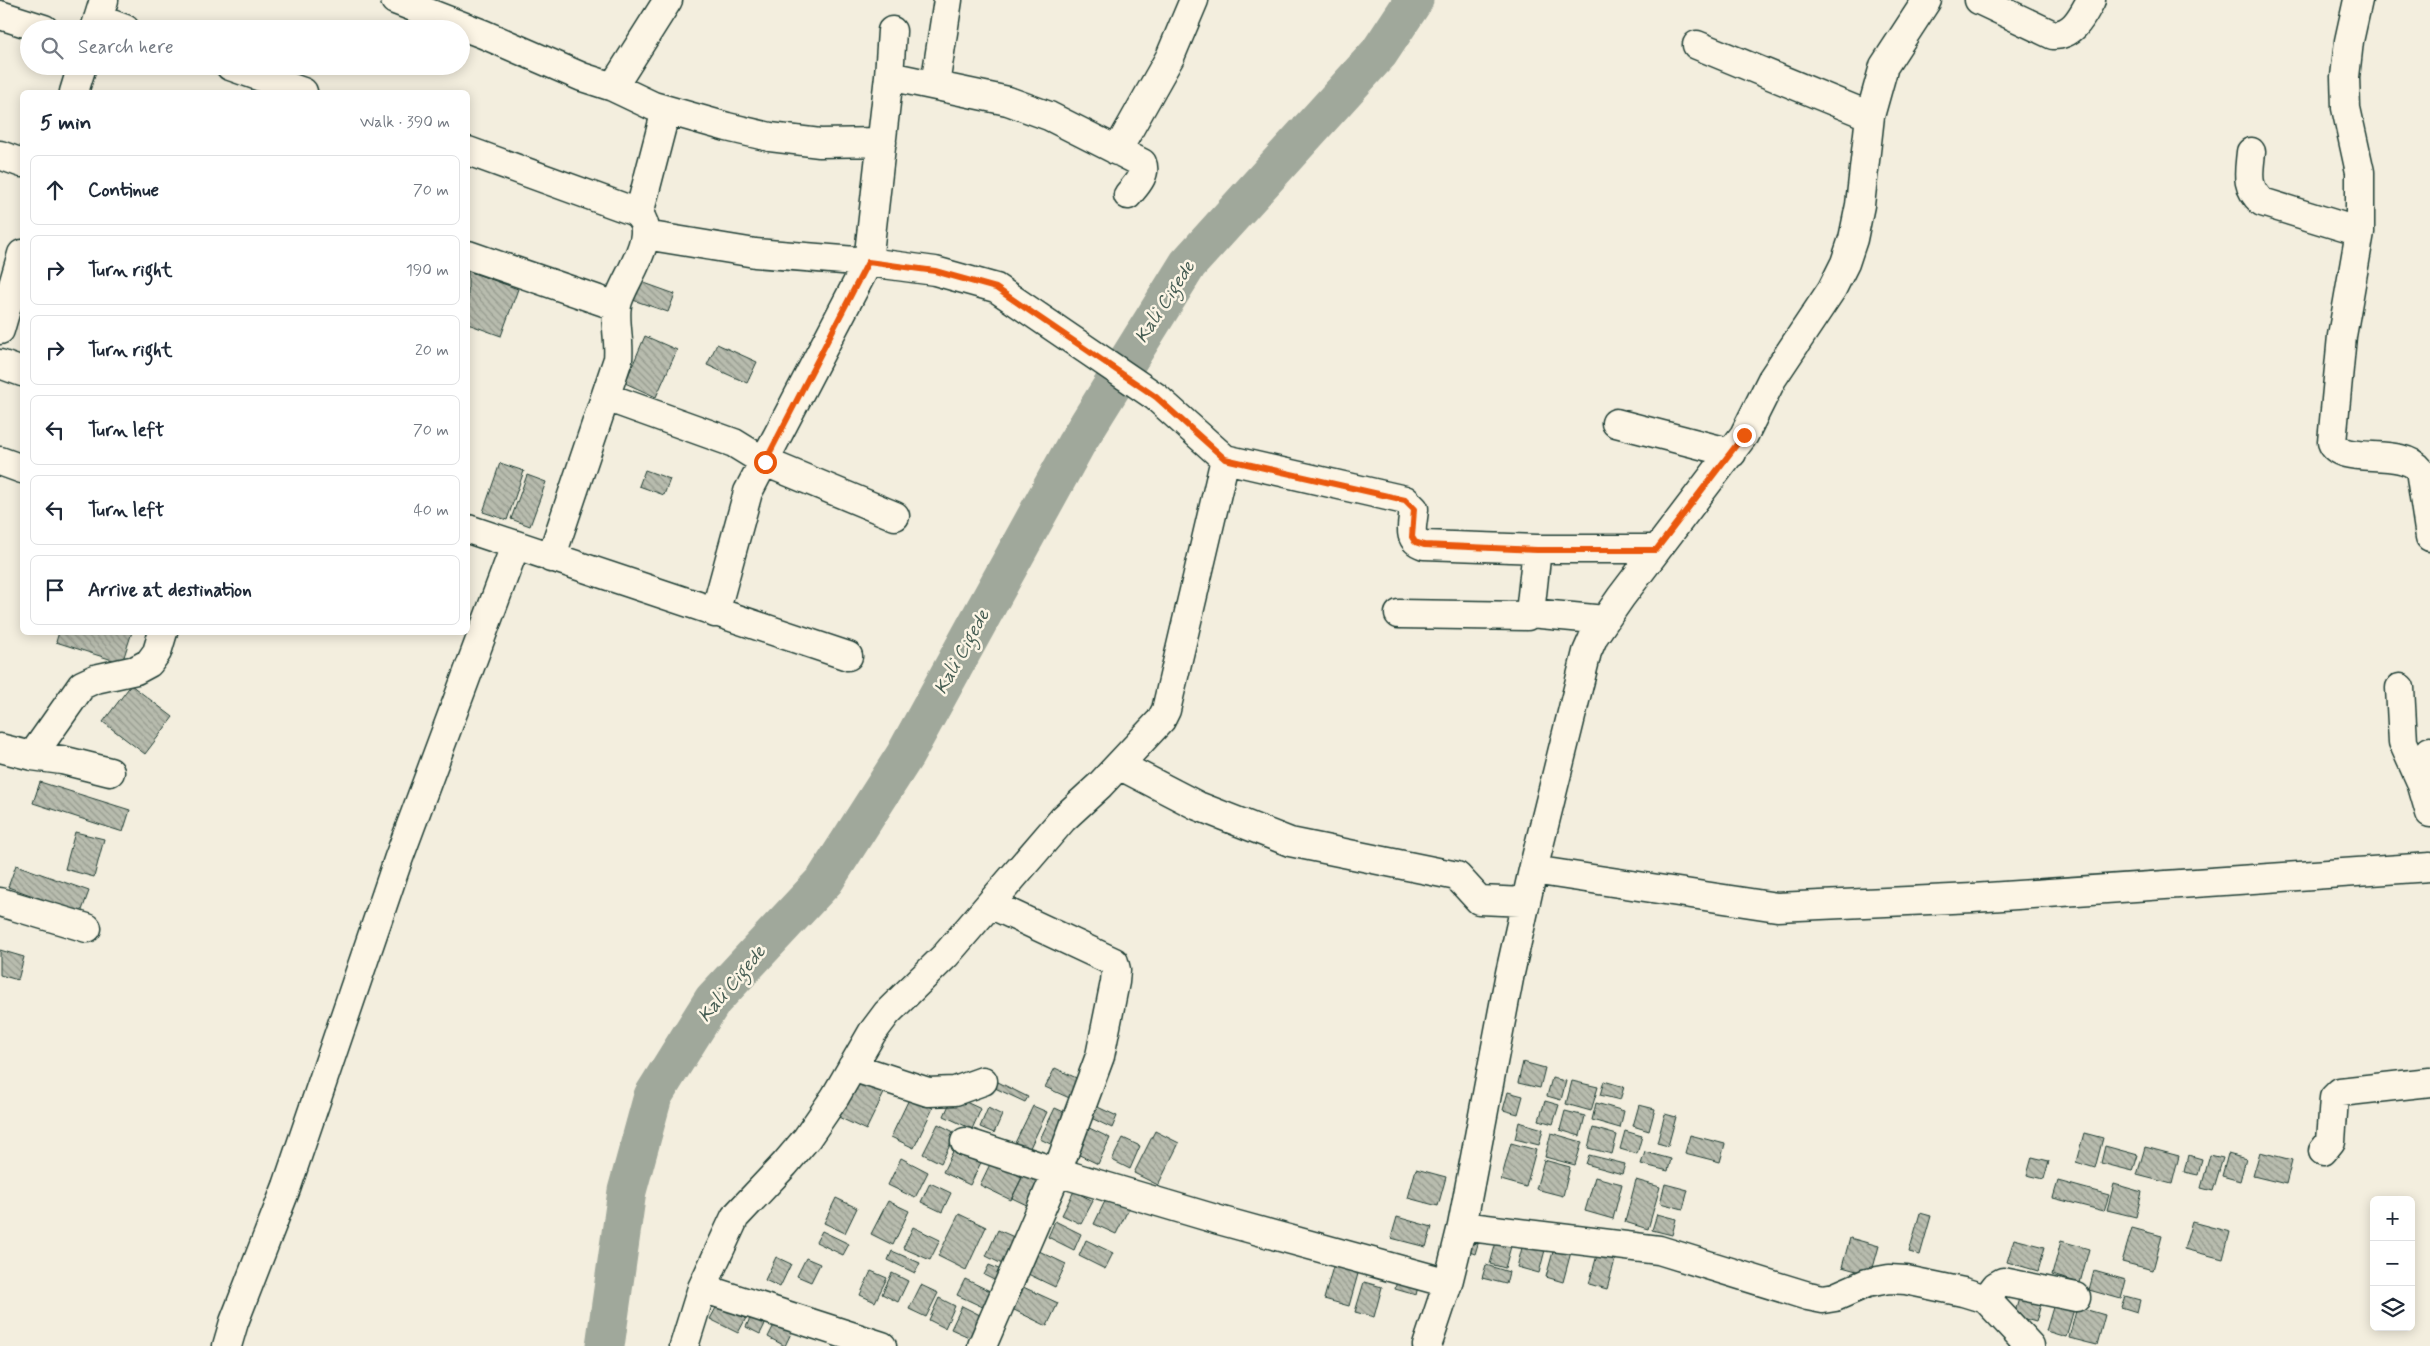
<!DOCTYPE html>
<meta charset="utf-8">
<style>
:root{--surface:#fff;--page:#f6f6f7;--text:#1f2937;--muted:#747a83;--line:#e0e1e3}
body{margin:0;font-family:Mynerve,sans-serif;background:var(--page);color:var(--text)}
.controls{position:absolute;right:15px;bottom:15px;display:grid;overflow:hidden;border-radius:8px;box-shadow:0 2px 12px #0003}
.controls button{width:45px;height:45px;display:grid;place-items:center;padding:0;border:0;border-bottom:1px solid var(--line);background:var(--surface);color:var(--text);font:25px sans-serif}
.stop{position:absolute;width:15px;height:15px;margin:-11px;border:4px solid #ea580c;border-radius:50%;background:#fff}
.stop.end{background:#ea580c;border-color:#fff;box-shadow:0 1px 5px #0008}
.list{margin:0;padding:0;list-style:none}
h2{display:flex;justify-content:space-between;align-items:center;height:65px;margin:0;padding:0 20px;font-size:21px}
h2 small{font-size:16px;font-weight:400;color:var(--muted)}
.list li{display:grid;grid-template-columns:32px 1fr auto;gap:15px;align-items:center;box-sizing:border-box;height:70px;margin:0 10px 10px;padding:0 10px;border:1px solid var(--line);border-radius:8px}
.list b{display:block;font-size:19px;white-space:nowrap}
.list em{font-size:16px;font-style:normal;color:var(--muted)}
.icon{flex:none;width:28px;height:28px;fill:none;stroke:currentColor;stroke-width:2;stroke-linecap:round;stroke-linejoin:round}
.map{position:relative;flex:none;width:2430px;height:1346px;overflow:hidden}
.search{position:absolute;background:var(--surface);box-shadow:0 2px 12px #0003;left:20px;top:20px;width:450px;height:55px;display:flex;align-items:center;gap:12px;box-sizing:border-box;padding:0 18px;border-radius:28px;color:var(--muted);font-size:19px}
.panel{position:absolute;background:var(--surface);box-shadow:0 2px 12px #0003;left:20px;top:90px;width:450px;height:545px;border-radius:8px}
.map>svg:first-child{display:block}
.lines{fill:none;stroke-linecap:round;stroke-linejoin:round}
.river{stroke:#a0a89b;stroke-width:39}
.building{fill:url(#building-back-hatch);stroke:#1f3d34}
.minor-casing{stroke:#1f3d34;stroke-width:31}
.minor{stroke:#fcf5e5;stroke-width:28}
.route{stroke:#ea580c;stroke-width:6}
.labels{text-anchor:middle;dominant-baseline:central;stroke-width:5;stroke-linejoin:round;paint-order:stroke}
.water-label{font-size:19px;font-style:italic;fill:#465d53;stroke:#fcf5e5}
</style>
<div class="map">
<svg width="2430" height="1346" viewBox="0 0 2430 1346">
<defs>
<pattern id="building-back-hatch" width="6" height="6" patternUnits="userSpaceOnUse" patternTransform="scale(1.25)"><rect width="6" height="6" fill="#b8bcae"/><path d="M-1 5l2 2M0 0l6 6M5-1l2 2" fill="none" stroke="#959a8e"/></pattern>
</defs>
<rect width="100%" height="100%" fill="#f3eede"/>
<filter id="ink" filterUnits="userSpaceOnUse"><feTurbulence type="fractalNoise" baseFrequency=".02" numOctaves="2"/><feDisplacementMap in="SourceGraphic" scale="10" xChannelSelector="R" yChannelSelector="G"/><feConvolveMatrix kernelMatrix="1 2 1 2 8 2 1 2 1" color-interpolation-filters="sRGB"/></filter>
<g filter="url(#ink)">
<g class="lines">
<path class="river" d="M 605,1346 L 627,1191 L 653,1096 L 713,1000 L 825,880 L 905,755 L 1076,444 L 1188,264 L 1379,53 L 1414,0"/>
</g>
<path class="building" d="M 468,271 L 518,289 L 501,336 L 468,324 Z
M 636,280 L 675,294 L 668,312 L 630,299 Z
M 645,336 L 677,350 L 656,397 L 625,383 Z
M 717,344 L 757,362 L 747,383 L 707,365 Z
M 500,463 L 524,471 L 507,520 L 483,512 Z
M 645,470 L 670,479 L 664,495 L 639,486 Z
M 527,475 L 546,482 L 530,526 L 511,519 Z
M 59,632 L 132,632 L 122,663 L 56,642 Z
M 131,685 L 173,717 L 145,754 L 103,722 Z
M 40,782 L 130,810 L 123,832 L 33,803 Z
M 75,832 L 104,839 L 94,877 L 65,869 Z
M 16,865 L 89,891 L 81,913 L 8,887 Z
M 0,950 L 24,957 L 18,980 L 0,975 Z
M 1523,1062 L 1545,1068 L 1540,1088 L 1518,1083 Z
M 1055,1068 L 1085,1082 L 1076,1101 L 1045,1087 Z
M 853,1071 L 887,1087 L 866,1130 L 832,1114 Z
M 1552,1078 L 1566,1081 L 1561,1100 L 1547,1096 Z
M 1572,1081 L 1598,1087 L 1591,1111 L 1566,1104 Z
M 1604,1081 L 1624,1087 L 1620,1100 L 1600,1095 Z
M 998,1082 L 1028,1097 L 1025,1102 L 995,1088 Z
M 1508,1092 L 1523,1096 L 1518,1114 L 1503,1110 Z
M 953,1096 L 981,1109 L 972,1129 L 944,1116 Z
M 910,1097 L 933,1108 L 914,1148 L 891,1137 Z
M 1545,1101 L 1559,1105 L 1553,1124 L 1539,1120 Z
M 1089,1103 L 1117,1116 L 1112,1128 L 1083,1114 Z
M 1596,1103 L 1624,1111 L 1620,1128 L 1592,1120 Z
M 1639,1105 L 1655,1109 L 1649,1131 L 1633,1126 Z
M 1033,1106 L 1047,1112 L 1028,1152 L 1014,1145 Z
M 988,1108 L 1002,1115 L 994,1133 L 980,1127 Z
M 1055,1108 L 1075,1117 L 1059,1148 L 1040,1139 Z
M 1565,1111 L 1585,1116 L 1580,1136 L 1560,1130 Z
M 1665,1114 L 1676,1117 L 1668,1146 L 1657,1143 Z
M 1519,1122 L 1543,1129 L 1539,1145 L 1515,1139 Z
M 938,1124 L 956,1133 L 941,1163 L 923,1154 Z
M 1081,1124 L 1110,1138 L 1098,1164 L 1069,1150 Z
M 1593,1128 L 1617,1135 L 1612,1154 L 1588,1148 Z
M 1155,1131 L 1179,1143 L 1158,1185 L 1134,1173 Z
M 1625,1131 L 1642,1136 L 1637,1154 L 1620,1149 Z
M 1551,1133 L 1582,1142 L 1575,1165 L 1545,1157 Z
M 2084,1133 L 2103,1138 L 2095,1168 L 2076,1162 Z
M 1690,1135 L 1725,1144 L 1720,1162 L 1685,1153 Z
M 1123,1138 L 1140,1146 L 1130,1169 L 1112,1160 Z
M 958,1141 L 985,1154 L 970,1185 L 943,1172 Z
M 1511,1143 L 1536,1150 L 1526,1187 L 1501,1180 Z
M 2105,1146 L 2138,1155 L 2133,1171 L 2101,1163 Z
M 2145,1147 L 2179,1156 L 2172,1184 L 2137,1175 Z
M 1645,1152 L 1671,1159 L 1668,1171 L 1641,1164 Z
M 2260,1152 L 2292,1160 L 2286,1184 L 2253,1176 Z
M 2228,1154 L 2246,1159 L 2240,1181 L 2222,1176 Z
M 1589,1155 L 1625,1164 L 1622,1174 L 1586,1164 Z
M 2188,1155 L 2202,1159 L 2198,1175 L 2184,1172 Z
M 2210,1155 L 2223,1158 L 2213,1191 L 2201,1188 Z
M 2032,1157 L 2049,1161 L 2044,1179 L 2027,1175 Z
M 901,1158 L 928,1172 L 915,1198 L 888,1185 Z
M 1544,1160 L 1570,1167 L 1563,1196 L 1536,1189 Z
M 991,1162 L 1022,1177 L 1011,1200 L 980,1185 Z
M 1027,1168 L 1050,1179 L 1035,1209 L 1012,1198 Z
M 1416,1169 L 1446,1177 L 1438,1206 L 1408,1198 Z
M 1595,1177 L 1622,1184 L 1613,1219 L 1585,1211 Z
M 1636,1180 L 1660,1187 L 1648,1229 L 1625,1222 Z
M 2058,1181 L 2109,1195 L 2104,1211 L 2053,1198 Z
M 930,1183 L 951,1193 L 942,1212 L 921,1202 Z
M 1665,1184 L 1688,1190 L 1683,1209 L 1660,1203 Z
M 2114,1184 L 2142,1192 L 2136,1217 L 2107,1210 Z
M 1074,1191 L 1093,1201 L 1081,1224 L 1062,1215 Z
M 1107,1197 L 1129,1208 L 1116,1234 L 1094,1224 Z
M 836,1198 L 857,1208 L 845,1233 L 824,1223 Z
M 888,1201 L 909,1211 L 893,1245 L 871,1234 Z
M 1920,1213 L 1931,1216 L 1920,1255 L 1909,1252 Z
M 959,1214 L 986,1227 L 966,1270 L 938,1256 Z
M 1657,1214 L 1676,1219 L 1672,1235 L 1652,1230 Z
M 1397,1217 L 1432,1227 L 1426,1247 L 1391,1238 Z
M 1055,1221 L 1081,1234 L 1074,1250 L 1048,1237 Z
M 2192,1222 L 2230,1232 L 2223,1259 L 2184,1249 Z
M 913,1227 L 940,1240 L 930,1260 L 903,1248 Z
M 2132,1228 L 2162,1236 L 2153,1270 L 2122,1262 Z
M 998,1230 L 1021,1240 L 1008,1267 L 986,1256 Z
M 822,1231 L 849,1244 L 843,1255 L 816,1242 Z
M 1470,1231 L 1481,1234 L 1475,1254 L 1464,1250 Z
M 1498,1235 L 1513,1239 L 1505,1268 L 1490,1264 Z
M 1850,1238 L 1879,1246 L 1871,1275 L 1842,1267 Z
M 2014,1239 L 2045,1247 L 2038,1271 L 2007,1262 Z
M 1086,1240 L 1113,1253 L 1105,1269 L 1079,1256 Z
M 2061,1241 L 2089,1249 L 2080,1283 L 2052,1275 Z
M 1523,1244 L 1545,1250 L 1539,1273 L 1517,1267 Z
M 1554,1248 L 1571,1252 L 1563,1282 L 1546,1277 Z
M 892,1251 L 920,1263 L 915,1273 L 888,1260 Z
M 1039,1251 L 1066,1264 L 1055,1287 L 1028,1274 Z
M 1597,1255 L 1615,1260 L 1607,1289 L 1589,1284 Z
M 1336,1256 L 1361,1263 L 1349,1306 L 1324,1299 Z
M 776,1257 L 791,1264 L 780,1287 L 765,1280 Z
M 806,1258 L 820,1264 L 811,1282 L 797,1276 Z
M 989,1265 L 1001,1270 L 996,1281 L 984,1275 Z
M 1486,1265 L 1509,1272 L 1506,1284 L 1482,1278 Z
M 871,1271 L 887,1278 L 875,1302 L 860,1295 Z
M 2094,1271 L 2126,1280 L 2121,1299 L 2089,1290 Z
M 892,1273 L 908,1281 L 898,1302 L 882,1294 Z
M 1399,1273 L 1420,1278 L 1416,1295 L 1395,1289 Z
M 965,1279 L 992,1292 L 985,1308 L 957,1295 Z
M 1364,1282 L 1382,1287 L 1374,1317 L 1355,1312 Z
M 921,1285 L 938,1293 L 926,1317 L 909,1309 Z
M 1021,1286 L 1058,1303 L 1047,1326 L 1010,1308 Z
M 2021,1291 L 2043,1297 L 2036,1322 L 2014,1316 Z
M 2125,1296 L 2140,1300 L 2137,1312 L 2121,1307 Z
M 2056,1297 L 2076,1302 L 2066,1337 L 2046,1331 Z
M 939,1298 L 955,1306 L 945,1328 L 929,1320 Z
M 718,1304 L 746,1318 L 738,1333 L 710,1319 Z
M 962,1306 L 982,1316 L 971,1338 L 951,1329 Z
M 2077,1307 L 2105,1315 L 2097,1345 L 2069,1338 Z
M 754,1309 L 769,1316 L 760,1334 L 746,1327 Z
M 777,1319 L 794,1327 L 785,1346 L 768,1337 Z"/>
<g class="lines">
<defs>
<path id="minor" d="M 395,0 L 483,34 L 582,77 L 613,87 L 653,106 L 727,127 L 770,137 L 820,143 L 882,142
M 1979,0 L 2053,35 C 2074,35 2082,16 2091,0
M 2358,0 L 2349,41 L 2345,77 L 2346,108 L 2360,172 L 2360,232 L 2342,336 L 2332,442 C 2340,466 2402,446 2420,470 L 2430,537
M 0,15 L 44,29
M 98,19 L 125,29
M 95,29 L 104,0
M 1697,45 L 1870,116
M 230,66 L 303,92
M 889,76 L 892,31
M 935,85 L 948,0
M 613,87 L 668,0
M 74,92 L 82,66
M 468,151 L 633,211 C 666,229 621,282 617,305 C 614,320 620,341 618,359 L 551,558
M 1117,151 L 1170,57 L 1194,0
M 2251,152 C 2249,173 2245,187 2262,202 L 2360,232
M 0,155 L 22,163
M 639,214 L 666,110
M 645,235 L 755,253 L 868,262 L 935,271 L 996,288 L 1156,397 L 1225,459 L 1405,500 L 1414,509 C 1413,525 1406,539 1424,545 L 1537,549 L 1656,549
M 468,255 L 616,306
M 0,330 L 22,254
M 0,364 L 22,372
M 606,397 L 734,443 L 765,462 L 895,516
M 1616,423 L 1732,453
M 0,461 L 22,469
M 468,529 L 848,656
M 715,613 L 748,492 L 868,262 L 889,76 L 1008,101 L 1049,116 L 1142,163 C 1147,175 1135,186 1128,195
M 1530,613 L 1605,620
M 1399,614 L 1527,616 L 1530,613 L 1537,549
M 2400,688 L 2403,742 L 2421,782 L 2430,813
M 0,748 L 32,756 L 82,685 L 95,679 L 136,670 L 149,663 L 157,652 L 163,632
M 32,756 L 62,760 L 110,772
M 1119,765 L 1198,806 L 1290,842 L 1457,876 L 1479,900 L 1526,902
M 2421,782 L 2430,751
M 1533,870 L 1777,907 L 1973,898 L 2430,867
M 0,902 L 87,928
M 852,1067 L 928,1092 L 955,1091 L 983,1081
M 965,1142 L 1057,1172 L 1100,1056 L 1115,982 L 1116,970 L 1114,962 L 990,904
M 2323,1151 L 2331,1141 L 2334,1098 L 2340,1092 L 2430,1082
M 1462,1226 L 1659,1250 L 1808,1296 L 1823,1299 L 1835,1297 L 1867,1283 L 1889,1279 L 1906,1280 L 1963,1292 L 1986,1299 L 2030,1346
M 702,1288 L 882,1346
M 1986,1299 L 1996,1286 L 2003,1282 L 2076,1297
M 227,1346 L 234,1322 L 287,1186 L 398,860 L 515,546
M 684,1346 L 702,1288 L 735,1217 L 785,1164 L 807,1138 L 835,1097 L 872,1033 L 887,1013 L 946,955 L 1063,819 L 1100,785 L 1161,720 L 1166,710 L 1225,459
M 982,1346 L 1057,1172 L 1219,1220 L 1448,1283
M 1427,1346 L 1448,1283 L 1462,1226 L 1510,973 L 1533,870 L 1587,652 L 1594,636 L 1621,597 L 1744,435 L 1772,379 L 1832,289 L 1845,263 L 1853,239 L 1860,205 L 1870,116 L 1884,66 L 1927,0"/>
</defs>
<use href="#minor" class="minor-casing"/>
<use href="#minor" class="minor"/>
</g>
</g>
<g class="lines" filter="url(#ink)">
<path class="route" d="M 765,462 L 868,262 L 935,271 L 996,288 L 1156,397 L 1225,459 L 1405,500 L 1414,509 L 1412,537 L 1415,542 L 1424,545 L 1537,550 L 1656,550 L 1744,435"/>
</g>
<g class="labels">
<g class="water-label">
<text transform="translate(1165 302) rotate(-57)">Kali Cigede</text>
<text transform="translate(962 652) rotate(-61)">Kali Cigede</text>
<text transform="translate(732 984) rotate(-50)">Kali Cigede</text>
</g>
</g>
</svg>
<div class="controls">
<button>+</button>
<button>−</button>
<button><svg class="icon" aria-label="layers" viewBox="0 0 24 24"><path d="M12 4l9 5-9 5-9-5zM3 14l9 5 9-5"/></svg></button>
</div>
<div class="stop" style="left:765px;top:462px"></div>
<div class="stop end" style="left:1744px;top:435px"></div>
<div class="search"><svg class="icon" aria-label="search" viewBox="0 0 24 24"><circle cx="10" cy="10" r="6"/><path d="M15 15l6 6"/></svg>Search here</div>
<section class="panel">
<h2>5 min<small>Walk · 390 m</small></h2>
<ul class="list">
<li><svg class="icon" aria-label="ahead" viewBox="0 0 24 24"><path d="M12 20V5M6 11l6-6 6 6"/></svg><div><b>Continue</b></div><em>70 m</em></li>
<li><svg class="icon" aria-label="right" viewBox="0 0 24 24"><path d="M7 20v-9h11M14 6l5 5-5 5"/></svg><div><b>Turn right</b></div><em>190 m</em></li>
<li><svg class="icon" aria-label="right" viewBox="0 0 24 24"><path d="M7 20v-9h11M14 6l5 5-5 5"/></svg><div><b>Turn right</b></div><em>20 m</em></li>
<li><svg class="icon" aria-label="left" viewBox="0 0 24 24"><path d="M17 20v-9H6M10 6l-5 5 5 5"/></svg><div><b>Turn left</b></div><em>70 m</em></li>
<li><svg class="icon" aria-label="left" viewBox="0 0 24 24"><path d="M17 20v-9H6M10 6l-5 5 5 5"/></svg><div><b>Turn left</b></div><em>40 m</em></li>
<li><svg class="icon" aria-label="arrive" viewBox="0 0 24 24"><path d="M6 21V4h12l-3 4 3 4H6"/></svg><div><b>Arrive at destination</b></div></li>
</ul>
</section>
</div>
